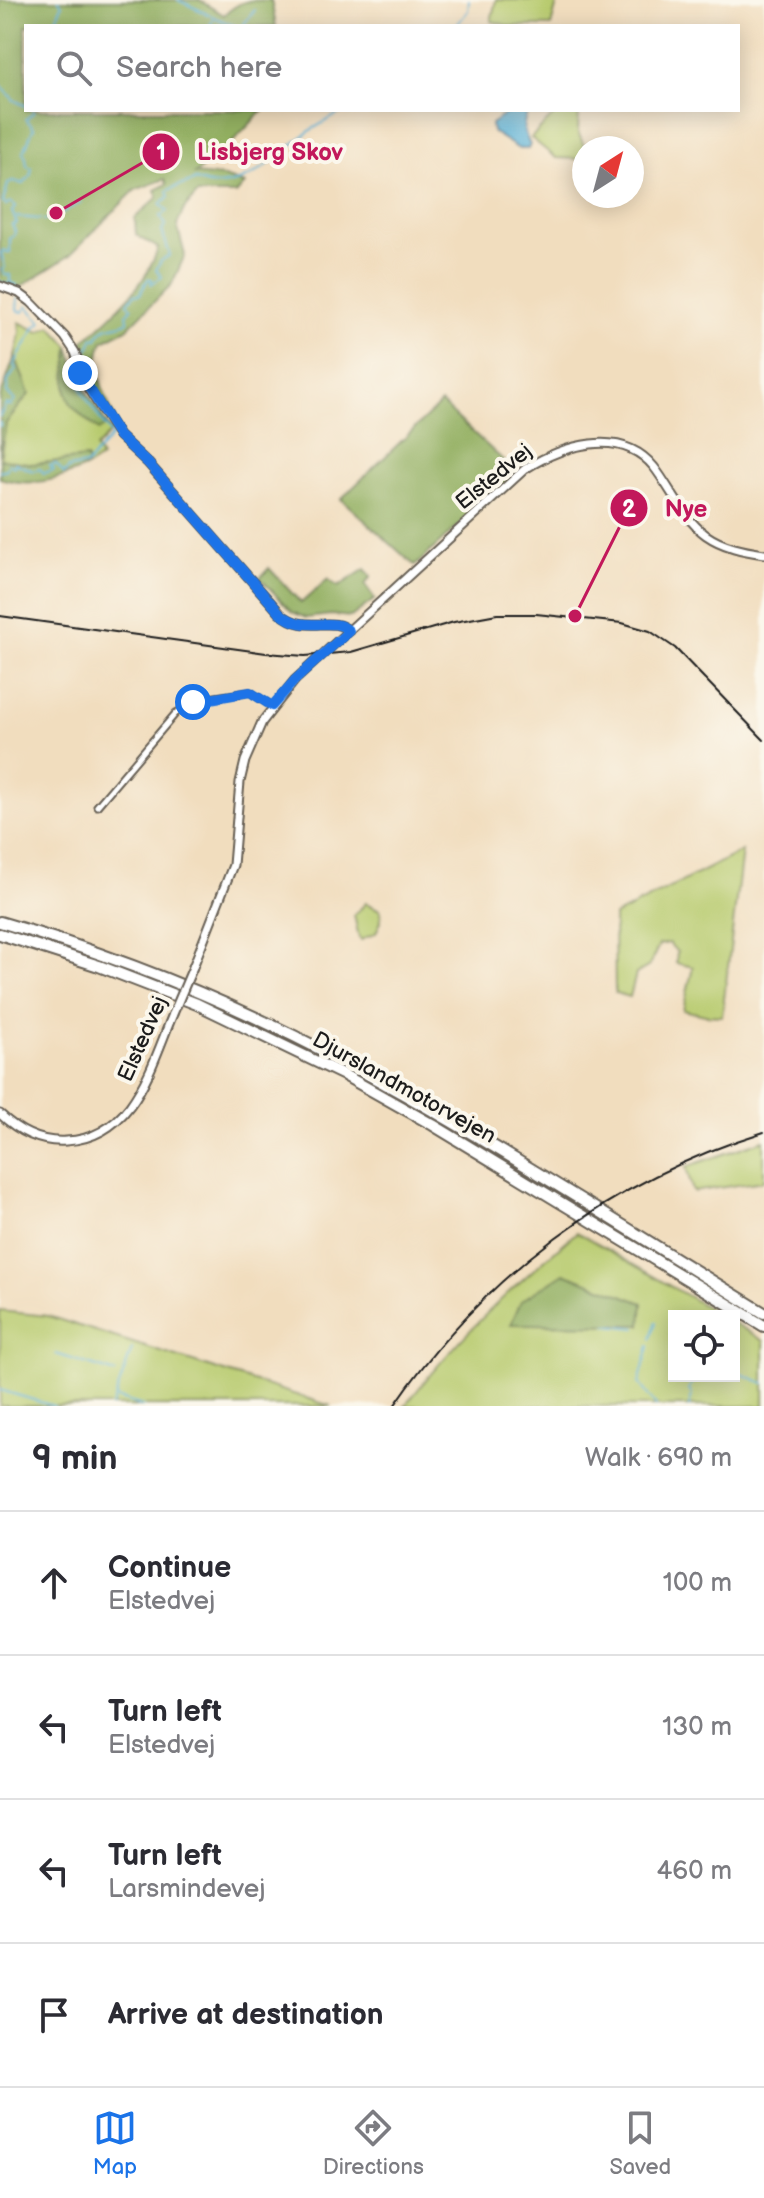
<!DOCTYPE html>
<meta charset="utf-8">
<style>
:root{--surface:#fff;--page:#f7f7f7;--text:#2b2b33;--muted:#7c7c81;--line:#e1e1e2;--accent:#1a73e8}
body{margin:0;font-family:"Balsamiq Sans",sans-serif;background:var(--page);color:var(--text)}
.controls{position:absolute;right:24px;bottom:24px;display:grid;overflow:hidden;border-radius:0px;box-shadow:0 4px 20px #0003}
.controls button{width:72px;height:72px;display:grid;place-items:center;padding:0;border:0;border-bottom:2px solid var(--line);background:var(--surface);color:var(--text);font:40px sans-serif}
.compass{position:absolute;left:572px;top:136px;width:72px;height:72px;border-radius:50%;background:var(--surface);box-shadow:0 4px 20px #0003;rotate:36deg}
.stop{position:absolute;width:24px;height:24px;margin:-18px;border:6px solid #1a73e8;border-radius:50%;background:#fff}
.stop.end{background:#1a73e8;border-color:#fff;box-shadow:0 2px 8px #0008}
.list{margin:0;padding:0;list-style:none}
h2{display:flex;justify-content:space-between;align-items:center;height:104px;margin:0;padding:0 32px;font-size:34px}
h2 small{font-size:26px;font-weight:400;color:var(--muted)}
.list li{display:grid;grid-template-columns:52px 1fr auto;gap:24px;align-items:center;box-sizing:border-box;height:144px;padding:0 32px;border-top:2px solid var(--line)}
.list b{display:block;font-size:30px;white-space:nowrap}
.list p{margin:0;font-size:26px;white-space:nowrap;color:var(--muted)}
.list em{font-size:26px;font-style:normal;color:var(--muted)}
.icon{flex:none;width:44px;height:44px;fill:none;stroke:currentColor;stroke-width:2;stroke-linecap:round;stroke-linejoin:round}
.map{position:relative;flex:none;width:764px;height:1406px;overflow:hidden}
.search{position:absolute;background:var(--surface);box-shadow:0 4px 20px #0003;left:24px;right:24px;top:24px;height:88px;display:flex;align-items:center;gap:20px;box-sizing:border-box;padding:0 28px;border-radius:0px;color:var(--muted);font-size:30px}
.sheet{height:680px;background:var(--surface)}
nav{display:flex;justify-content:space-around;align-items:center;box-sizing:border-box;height:112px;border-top:2px solid var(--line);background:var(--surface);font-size:22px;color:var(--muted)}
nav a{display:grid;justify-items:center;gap:4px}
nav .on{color:var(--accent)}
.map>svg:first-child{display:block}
.green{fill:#b8cb6e;stroke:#6a7445;stroke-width:2}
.forest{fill:#92af61;stroke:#57663e;stroke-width:2}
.water{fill:#5ab0d6;stroke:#3b6679;stroke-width:2}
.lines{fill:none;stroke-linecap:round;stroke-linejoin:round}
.stream{stroke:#5ab0d6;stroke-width:2}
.minor-casing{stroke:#676055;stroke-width:9}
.tertiary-casing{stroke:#676055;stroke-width:11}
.motorway-casing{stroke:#676055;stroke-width:14}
.minor{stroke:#fff;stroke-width:5}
.tertiary{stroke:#fff;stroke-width:7}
.motorway{stroke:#fff;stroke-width:10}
.tram{stroke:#1c1c1c;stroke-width:2}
.tertiary-bridge-casing{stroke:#676055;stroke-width:11;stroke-linecap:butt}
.tertiary-bridge{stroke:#fff;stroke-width:7}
.route{stroke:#1a73e8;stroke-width:10}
.labels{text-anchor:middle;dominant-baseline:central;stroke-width:8;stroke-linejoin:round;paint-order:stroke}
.street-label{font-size:22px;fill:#1c1c1c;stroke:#fbf7ec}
.leader{fill:none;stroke:#c2185b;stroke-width:3}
.callout-dot{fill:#c2185b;stroke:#fbf7ec;stroke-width:3}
.mark-label{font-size:24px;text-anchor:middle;font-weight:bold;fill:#fff}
.callout-label{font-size:24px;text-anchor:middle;font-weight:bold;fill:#c2185b;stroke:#fbf7ec;stroke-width:8;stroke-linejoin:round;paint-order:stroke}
</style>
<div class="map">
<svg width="764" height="1406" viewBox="0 0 764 1406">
<rect width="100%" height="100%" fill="#fbf7ec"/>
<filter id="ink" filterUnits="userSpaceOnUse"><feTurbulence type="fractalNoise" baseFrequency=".0125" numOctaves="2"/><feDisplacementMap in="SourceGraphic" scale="16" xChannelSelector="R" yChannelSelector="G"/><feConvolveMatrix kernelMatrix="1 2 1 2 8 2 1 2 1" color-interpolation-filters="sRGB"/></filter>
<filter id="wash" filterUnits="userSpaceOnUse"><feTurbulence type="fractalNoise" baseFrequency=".006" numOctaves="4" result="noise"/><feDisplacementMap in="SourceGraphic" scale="32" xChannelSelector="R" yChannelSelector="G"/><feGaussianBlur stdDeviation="1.8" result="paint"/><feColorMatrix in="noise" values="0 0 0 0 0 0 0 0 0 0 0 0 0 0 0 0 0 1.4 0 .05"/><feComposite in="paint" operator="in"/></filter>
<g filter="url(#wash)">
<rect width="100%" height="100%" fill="#f1ddbe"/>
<path class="green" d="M 496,0 L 558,0 L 551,26 L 510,26 L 491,21 Z
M 551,110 L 579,110 L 578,132 L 585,148 L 584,154 L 579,159 L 556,158 L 531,138 L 553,116 Z
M 19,322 L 39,332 L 51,326 L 69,346 L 66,392 L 99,429 L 107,425 L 112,431 L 96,448 L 101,458 L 87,467 L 86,458 L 33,464 L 0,459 L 6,423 L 29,394 L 15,356 L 20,332 Z
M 742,851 L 722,1016 L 705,1015 L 683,1010 L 693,967 L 676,963 L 677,952 L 669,943 L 659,945 L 649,966 L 636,974 L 630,997 L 615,993 L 614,916 Z
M 366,903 L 380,910 L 381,921 L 376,933 L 361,940 L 359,938 L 354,915 Z
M 764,1140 L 764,1181 L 693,1192 L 686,1167 Z
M 577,1232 L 722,1316 L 674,1316 L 674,1376 L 734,1376 L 734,1323 L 764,1341 L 764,1406 L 405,1406 C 455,1340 514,1285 577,1232 Z
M 0,1311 L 48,1316 L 331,1406 L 0,1406 Z"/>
<path class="forest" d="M 0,0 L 199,0 L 224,15 C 241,0 247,0 271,0 L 276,26 L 26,26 L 26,110 L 263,110 L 229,146 L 195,174 L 224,177 L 245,184 L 236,194 L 197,194 L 184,209 L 177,225 L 185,255 L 172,284 L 127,329 L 103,341 C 91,371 104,390 114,418 L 110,421 L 83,373 L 77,347 C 107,319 146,289 158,248 L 136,235 L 135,218 L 158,197 L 155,190 L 167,184 L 165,179 L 135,190 L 69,256 L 17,289 L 0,283 Z
M 69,346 L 79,380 L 107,425 L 99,430 C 57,398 66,395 69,346 Z
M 15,356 L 29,394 L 6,423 L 0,455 L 0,398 Z
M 441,403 L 516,472 L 415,566 L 341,499 Z
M 87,458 L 87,467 C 58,480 32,488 0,478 L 0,459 L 33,464 Z
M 269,568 L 301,603 L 328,579 L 338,587 L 365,569 L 371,576 L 365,585 L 375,599 L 351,617 L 331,615 L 306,618 L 292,612 L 260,578 Z
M 564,1273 L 643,1303 L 641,1325 L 511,1324 L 521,1301 Z"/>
<path class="water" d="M 511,110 L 529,110 C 521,125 523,131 530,145 L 528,149 L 519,149 L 492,132 L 491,124 Z"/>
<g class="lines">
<path class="stream" d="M 178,0 L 214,17 L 210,26
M 214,17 L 235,26
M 54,24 L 62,5 L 59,0
M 54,26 L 63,23 L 66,26
M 98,26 L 103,26
M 129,26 L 131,26
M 242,26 L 255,10
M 456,26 L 468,11 L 469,0
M 0,84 L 14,100 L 26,106
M 17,217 L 40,219
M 44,220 L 50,220 L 81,202
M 0,282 L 16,286
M 17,285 L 10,282 L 10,275 L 5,274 L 2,270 L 5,267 L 1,253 L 4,250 L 6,253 L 10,253 L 10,238 L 14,236 L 15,231 L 12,225 L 17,223 L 12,212 L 16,206 L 10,202 L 6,205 L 3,202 L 8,184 L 14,181 L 23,184 L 30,177 L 32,168 L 27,166 L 26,157 L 23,152 C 28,145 29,136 34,128 L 26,119 L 34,112 L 33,110
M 83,365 L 81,354 L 90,347 L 93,338 L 97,339 C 103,321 117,329 128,321 L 127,313 L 132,308 L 128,303 L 134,295 L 140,294 L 148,279 L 152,279 L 151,284 L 162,277 L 156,270 L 161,261 L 170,255 L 162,231 L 166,225 L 160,216 L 168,211 L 160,204 L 169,197 L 167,191 C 177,185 186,185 196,180 C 239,199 274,158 307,133 C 319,124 333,118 345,110
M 79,382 C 81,393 103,423 111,434
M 0,416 L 6,404 L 11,406 L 15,400 L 7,393 L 8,381 L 16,369 L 14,365 L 36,326 L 42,322 L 27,306 L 23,312 L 17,310 L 18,297
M 0,423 L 0,426
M 0,471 L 7,469 L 9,464 L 14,467 L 15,463 L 33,471 L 40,469 L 44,473 L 54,470 L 50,466 L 56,464 L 64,474 L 69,468 L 86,465 L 113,435
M 607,1325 L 636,1328
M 651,1339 L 656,1322
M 649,1346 L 639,1383 L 656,1406
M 56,1354 L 116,1373
M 734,1371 L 764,1383
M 0,1390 L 54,1406
M 116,1398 L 143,1406
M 112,1406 L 132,1349
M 689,1406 L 692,1395 L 689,1389 L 695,1376"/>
</g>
</g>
<g filter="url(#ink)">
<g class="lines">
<defs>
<path id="minor" d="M 97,806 L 176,713 L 202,699 L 250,692 L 272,706"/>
<path id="tertiary" d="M 0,286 L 19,293 L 31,302 L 65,337 L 75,352 L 86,385 L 119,436 L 148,463 L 280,613 C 306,636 331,614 349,631
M 193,967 L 233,865 L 240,782 L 245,761 L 262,722 L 295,680 L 525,469 C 562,446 620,426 654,467 C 671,489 683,518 706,535 C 723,547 744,551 764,554
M 0,1114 C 18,1131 40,1143 66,1141 C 134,1138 151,1066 173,1014"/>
<path id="motorway" d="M 0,922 C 101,951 199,989 294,1036 C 455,1116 610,1219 764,1313
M 0,934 L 99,966 L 197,1004 L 344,1075 L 433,1125 L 764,1326"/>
</defs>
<use href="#minor" class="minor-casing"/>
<use href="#tertiary" class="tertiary-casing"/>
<use href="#motorway" class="motorway-casing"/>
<use href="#minor" class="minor"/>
<use href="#tertiary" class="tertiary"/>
<use href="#motorway" class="motorway"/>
<path class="tram" d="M 0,616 L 266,653 L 305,656 L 351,652 L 454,622 L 497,614 L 536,614 L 622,623 L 650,631 L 675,648 L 764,740
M 394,1406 C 484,1275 612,1179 764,1132"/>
<defs>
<path id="tertiary-bridge" d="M 173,1014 L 193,967"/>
</defs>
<use href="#tertiary-bridge" class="tertiary-bridge-casing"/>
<use href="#tertiary-bridge" class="tertiary-bridge"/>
</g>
</g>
<g class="lines" filter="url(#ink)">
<path class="route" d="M 80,373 L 119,436 L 148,463 L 280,613 C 306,636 332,614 349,631 L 295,680 L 272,706 L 250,692 L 193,702"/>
</g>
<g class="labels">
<g class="street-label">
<text transform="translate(494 477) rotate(-39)">Elstedvej</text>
<text transform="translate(143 1039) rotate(-66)">Elstedvej</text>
<text transform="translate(404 1088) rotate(29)">Djurslandmotorvejen</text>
</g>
</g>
<path class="leader" d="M56 213L161 152M575 616L629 508"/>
<g class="callout-dot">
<circle cx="56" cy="213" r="8"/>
<circle cx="575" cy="616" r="8"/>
<circle cx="161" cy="152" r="20"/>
<circle cx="629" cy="508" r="20"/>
</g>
<g class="mark-label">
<text x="161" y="160">1</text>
<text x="629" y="517">2</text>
</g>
<g class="callout-label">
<text x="270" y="160">Lisbjerg Skov</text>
<text x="686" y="517">Nye</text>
</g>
</svg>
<div class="controls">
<button><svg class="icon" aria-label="locate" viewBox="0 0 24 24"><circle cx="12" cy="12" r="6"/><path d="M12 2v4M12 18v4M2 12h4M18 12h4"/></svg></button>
</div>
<svg class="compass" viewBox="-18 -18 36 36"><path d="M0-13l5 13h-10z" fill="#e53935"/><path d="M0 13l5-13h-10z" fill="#7c7c81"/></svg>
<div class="stop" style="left:193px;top:702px"></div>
<div class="stop end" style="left:80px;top:373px"></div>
<div class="search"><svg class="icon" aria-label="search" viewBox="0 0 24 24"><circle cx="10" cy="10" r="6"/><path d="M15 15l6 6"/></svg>Search here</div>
</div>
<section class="sheet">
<h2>9 min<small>Walk · 690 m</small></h2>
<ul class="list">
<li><svg class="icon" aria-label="ahead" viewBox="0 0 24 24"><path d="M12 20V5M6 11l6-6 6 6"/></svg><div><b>Continue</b><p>Elstedvej</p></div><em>100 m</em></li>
<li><svg class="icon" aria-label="left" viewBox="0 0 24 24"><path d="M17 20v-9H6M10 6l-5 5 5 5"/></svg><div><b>Turn left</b><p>Elstedvej</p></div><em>130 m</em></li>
<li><svg class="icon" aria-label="left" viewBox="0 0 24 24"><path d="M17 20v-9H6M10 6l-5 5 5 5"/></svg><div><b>Turn left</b><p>Larsmindevej</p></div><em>460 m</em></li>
<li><svg class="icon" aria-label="arrive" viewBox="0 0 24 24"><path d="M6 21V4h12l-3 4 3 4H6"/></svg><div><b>Arrive at destination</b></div></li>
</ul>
</section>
<nav>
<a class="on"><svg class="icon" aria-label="map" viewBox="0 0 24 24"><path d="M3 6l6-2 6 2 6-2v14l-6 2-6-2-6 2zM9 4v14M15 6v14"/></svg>Map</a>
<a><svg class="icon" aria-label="directions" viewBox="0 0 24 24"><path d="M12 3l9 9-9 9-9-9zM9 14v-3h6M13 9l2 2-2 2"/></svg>Directions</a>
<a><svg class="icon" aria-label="saved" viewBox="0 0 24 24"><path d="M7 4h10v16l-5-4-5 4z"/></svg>Saved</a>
</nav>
